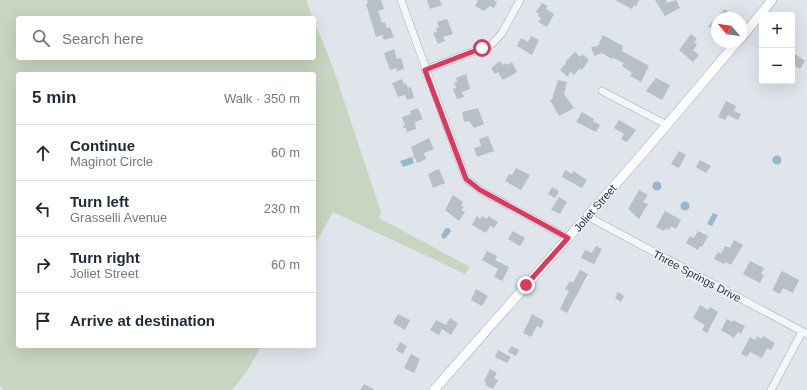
<!DOCTYPE html>
<meta charset="utf-8">
<style>
:root{--surface:#fff;--page:#f2f2f3;--text:#1f2937;--muted:#747a83;--line:#e0e1e3}
body{margin:0;font-family:Helvetica,sans-serif;background:var(--page);color:var(--text)}
.controls{position:absolute;right:12px;top:12px;display:grid;overflow:hidden;border-radius:4px;box-shadow:0 4px 16px #0002}
.controls button{width:36px;height:36px;display:grid;place-items:center;padding:0;border:0;border-bottom:1px solid var(--line);background:var(--surface);color:var(--text);font:20px sans-serif}
.compass{position:absolute;left:711px;top:12px;width:36px;height:36px;border-radius:50%;background:var(--surface);box-shadow:0 4px 16px #0002;rotate:299deg}
.stop{position:absolute;width:12px;height:12px;margin:-9px;border:3px solid #db3a5e;border-radius:50%;background:#fff}
.stop.end{background:#db3a5e;border-color:#fff;box-shadow:0 1px 4px #0008}
.list{margin:0;padding:0;list-style:none}
h2{display:flex;justify-content:space-between;align-items:center;height:52px;margin:0;padding:0 16px;font-size:17px}
h2 small{font-size:13px;font-weight:400;color:var(--muted)}
.list li{display:grid;grid-template-columns:26px 1fr auto;gap:12px;align-items:center;box-sizing:border-box;height:56px;padding:0 16px;border-top:1px solid var(--line)}
.list b{display:block;font-size:15px;white-space:nowrap}
.list p{margin:0;font-size:13px;white-space:nowrap;color:var(--muted)}
.list em{font-size:13px;font-style:normal;color:var(--muted)}
.icon{flex:none;width:22px;height:22px;fill:none;stroke:currentColor;stroke-width:2;stroke-linecap:round;stroke-linejoin:round}
.map{position:relative;flex:none;width:807px;height:390px;overflow:hidden}
.search{position:absolute;background:var(--surface);box-shadow:0 4px 16px #0002;left:16px;top:16px;width:300px;height:44px;display:flex;align-items:center;gap:10px;box-sizing:border-box;padding:0 14px;border-radius:4px;color:var(--muted);font-size:15px}
.panel{position:absolute;background:var(--surface);box-shadow:0 4px 16px #0002;left:16px;top:72px;width:300px;height:276px;border-radius:4px}
.map>svg:first-child{display:block}
.green{fill:#c7d5c1}
.water{fill:#98b6ce}
.building{fill:#b7bfc9}
.lines{fill:none;stroke-linecap:round;stroke-linejoin:round}
.street-casing{stroke:#a5acb6;stroke-width:8}
.secondary-casing{stroke:#a5acb6;stroke-width:10}
.street{stroke:#f4f6f8;stroke-width:7}
.secondary{stroke:#fff;stroke-width:9}
.route{stroke:#db3a5e;stroke-width:5}
.labels{text-anchor:middle;dominant-baseline:central;stroke-width:3;stroke-linejoin:round;paint-order:stroke}
.street-label{font-size:11px;fill:#273444;stroke:#f0f4f8}
</style>
<div class="map">
<svg width="807" height="390" viewBox="0 0 807 390">
<rect width="100%" height="100%" fill="#e0e5eb"/>
<path class="green" d="M 0,0 L 306,0 L 313,18 L 18,18 L 18,58 L 314,58 L 314,21 L 333,67 L 373,188 L 381,212 L 379,218 L 470,267 L 465,274 L 333,212 L 314,246 L 314,74 L 18,74 L 18,346 L 261,346 L 248,370 L 232,390 L 5,390 L 0,387 Z"/>
<path class="water" d="M772.5 160a4.5 4.5 0 1 1 9 0a4.5 4.5 0 1 1-9 0Z
M 412,157 L 414,163 L 403,167 L 400,161 Z
M652.5 186a4.5 4.5 0 1 1 9 0a4.5 4.5 0 1 1-9 0Z
M680.5 206a4.5 4.5 0 1 1 9 0a4.5 4.5 0 1 1-9 0Z
M 713,213 L 718,215 L 712,226 L 707,224 Z
M 446,228 L 449,228 L 451,231 L 446,238 L 443,239 L 441,235 Z"/>
<path class="building" d="M 367,0 L 381,0 L 384,9 L 378,11 L 382,23 L 385,22 L 387,28 L 390,27 L 394,37 L 384,40 L 382,35 L 376,37 L 366,4 L 368,3 Z
M 427,0 L 440,0 L 442,5 L 430,9 Z
M 478,0 L 494,0 L 497,2 L 494,8 L 490,6 L 484,11 L 475,6 Z
M 615,0 L 639,0 L 636,7 L 634,5 L 632,9 Z
M 655,0 L 666,0 L 667,3 L 676,0 L 680,8 L 665,16 Z
M 542,3 L 548,6 L 546,9 L 554,14 L 547,27 L 538,22 L 541,18 L 538,16 L 539,14 L 536,12 Z
M 725,9 L 735,18 L 717,18 L 717,34 L 708,26 Z
M 447,19 L 453,34 L 443,37 L 445,41 L 438,44 L 433,33 L 437,32 L 436,28 L 439,27 L 437,22 Z
M 691,34 L 697,39 L 694,42 L 697,45 L 693,50 L 699,55 L 693,62 L 679,50 Z
M 603,35 L 623,46 L 622,51 L 649,66 L 641,82 L 630,76 L 632,73 L 622,66 L 624,63 L 613,58 L 612,59 L 602,53 L 594,56 L 591,47 L 598,46 Z
M 531,36 L 539,40 L 532,55 L 517,46 L 521,38 L 528,42 Z
M 394,49 L 397,59 L 401,58 L 403,65 L 404,69 L 397,71 L 396,68 L 390,70 L 384,53 Z
M 575,52 L 580,57 L 582,54 L 589,60 L 582,70 L 580,68 L 574,75 L 570,71 L 568,77 L 560,70 L 566,63 L 565,62 Z
M 795,54 L 805,61 L 800,69 L 792,64 L 792,59 Z
M 500,61 L 503,65 L 506,63 L 507,65 L 512,62 L 517,72 L 503,80 L 498,72 L 495,74 L 491,68 Z
M 466,74 L 470,89 L 462,92 L 464,97 L 457,99 L 453,89 L 456,88 L 454,83 L 457,82 L 456,78 Z
M 656,78 L 670,85 L 662,100 L 646,91 Z
M 402,79 L 404,84 L 406,83 L 408,88 L 411,87 L 414,98 L 407,100 L 405,95 L 398,97 L 392,83 Z
M 558,80 L 567,82 L 564,94 L 574,108 L 559,116 L 550,100 L 552,99 Z
M 726,101 L 736,106 L 734,111 L 741,114 L 738,120 L 728,115 L 725,120 L 718,117 Z
M 418,108 L 423,119 L 415,122 L 416,129 L 407,132 L 406,128 L 402,128 L 405,125 L 402,117 L 411,114 L 410,111 Z
M 478,108 L 484,124 L 474,128 L 469,121 L 464,122 L 462,112 Z
M 582,112 L 594,119 L 593,121 L 600,125 L 596,132 L 576,122 Z
M 619,120 L 636,130 L 627,142 L 621,139 L 624,134 L 614,128 Z
M 488,136 L 494,151 L 477,157 L 474,148 L 481,146 L 479,139 Z
M 429,138 L 434,149 L 424,153 L 426,159 L 417,163 L 415,158 L 412,157 L 414,155 L 411,147 Z
M 679,151 L 686,155 L 679,168 L 671,164 Z
M 700,160 L 711,166 L 706,173 L 696,167 Z
M 516,168 L 530,175 L 521,190 L 505,181 L 509,174 L 512,175 Z
M 439,169 L 445,183 L 433,188 L 428,174 Z
M 565,170 L 572,174 L 573,171 L 587,180 L 582,188 L 562,177 Z
M 552,187 L 559,191 L 555,198 L 548,194 Z
M 639,190 L 648,195 L 643,202 L 648,204 L 639,219 L 628,209 Z
M 453,195 L 463,202 L 461,205 L 464,207 L 461,210 L 465,212 L 459,221 L 445,210 Z
M 559,197 L 567,202 L 560,214 L 551,210 Z
M 665,211 L 681,220 L 676,229 L 671,226 L 669,230 L 666,228 L 664,231 L 656,227 Z
M 477,216 L 480,219 L 482,216 L 487,219 L 488,216 L 498,222 L 494,228 L 490,226 L 486,233 L 472,225 Z
M 513,231 L 525,238 L 520,246 L 508,239 Z
M 698,231 L 708,236 L 702,247 L 700,246 L 698,250 L 686,243 L 690,236 L 694,238 Z
M 734,240 L 743,245 L 731,265 L 726,262 L 724,264 L 714,259 L 718,252 L 721,254 L 725,246 L 730,248 Z
M 596,246 L 602,249 L 594,264 L 581,258 L 585,250 L 592,253 Z
M 487,251 L 497,256 L 495,260 L 509,267 L 502,281 L 494,277 L 498,269 L 482,260 Z
M 750,261 L 764,268 L 761,274 L 764,275 L 760,283 L 743,274 Z
M 580,270 L 588,274 L 567,313 L 560,309 L 569,291 L 565,289 L 570,281 L 573,283 Z
M 782,271 L 799,280 L 793,293 L 783,288 L 780,294 L 772,290 Z
M 476,289 L 488,296 L 482,306 L 471,300 Z
M 618,292 L 624,296 L 621,302 L 615,298 Z
M 700,305 L 708,310 L 710,307 L 718,312 L 707,333 L 702,330 L 705,325 L 693,318 Z
M 398,314 L 410,320 L 405,330 L 393,323 Z
M 532,314 L 544,321 L 541,328 L 537,326 L 531,337 L 523,333 Z
M 450,318 L 458,323 L 451,335 L 442,329 L 439,335 L 430,330 L 436,320 L 446,325 Z
M 727,319 L 732,322 L 733,320 L 745,326 L 741,334 L 738,332 L 734,338 L 721,330 Z
M 757,336 L 762,339 L 763,336 L 775,343 L 771,350 L 767,348 L 762,358 L 750,352 L 747,357 L 741,354 L 750,337 L 755,340 Z
M 400,342 L 407,346 L 403,354 L 396,350 Z
M 511,346 L 519,350 L 516,356 L 508,352 Z
M 498,350 L 511,357 L 507,363 L 495,357 Z
M 411,354 L 420,359 L 414,373 L 404,368 Z
M 490,369 L 497,373 L 494,378 L 498,380 L 493,389 L 485,385 L 486,382 L 484,381 Z
M 364,384 L 375,390 L 360,390 Z"/>
<g class="lines">
<defs>
<path id="street" d="M 401,0 L 466,179 L 480,190 L 568,238
M 425,70 L 492,44 L 502,33 L 520,0
M 602,91 L 667,125
M 587,216 L 807,334
M 771,390 L 802,332"/>
<path id="secondary" d="M 741,38 L 772,0
M 434,390 L 643,153 L 737,42"/>
</defs>
<use href="#street" class="street-casing"/>
<use href="#secondary" class="secondary-casing"/>
<use href="#street" class="street"/>
<use href="#secondary" class="secondary"/>
</g>
<g class="lines">
<path class="route" d="M 482,48 L 425,70 L 466,179 L 480,190 L 568,238 L 526,285"/>
</g>
<g class="labels">
<g class="street-label">
<text transform="translate(595 208) rotate(-49)">Joliet Street</text>
<text transform="translate(697 276) rotate(28)">Three Springs Drive</text>
</g>
</g>
</svg>
<div class="controls">
<button>+</button>
<button>−</button>
</div>
<svg class="compass" viewBox="-18 -18 36 36"><path d="M0-13l5 13h-10z" fill="#e53935"/><path d="M0 13l5-13h-10z" fill="#747a83"/></svg>
<div class="stop" style="left:482px;top:48px"></div>
<div class="stop end" style="left:526px;top:285px"></div>
<div class="search"><svg class="icon" aria-label="search" viewBox="0 0 24 24"><circle cx="10" cy="10" r="6"/><path d="M15 15l6 6"/></svg>Search here</div>
<section class="panel">
<h2>5 min<small>Walk · 350 m</small></h2>
<ul class="list">
<li><svg class="icon" aria-label="ahead" viewBox="0 0 24 24"><path d="M12 20V5M6 11l6-6 6 6"/></svg><div><b>Continue</b><p>Maginot Circle</p></div><em>60 m</em></li>
<li><svg class="icon" aria-label="left" viewBox="0 0 24 24"><path d="M17 20v-9H6M10 6l-5 5 5 5"/></svg><div><b>Turn left</b><p>Grasselli Avenue</p></div><em>230 m</em></li>
<li><svg class="icon" aria-label="right" viewBox="0 0 24 24"><path d="M7 20v-9h11M14 6l5 5-5 5"/></svg><div><b>Turn right</b><p>Joliet Street</p></div><em>60 m</em></li>
<li><svg class="icon" aria-label="arrive" viewBox="0 0 24 24"><path d="M6 21V4h12l-3 4 3 4H6"/></svg><div><b>Arrive at destination</b></div></li>
</ul>
</section>
</div>
